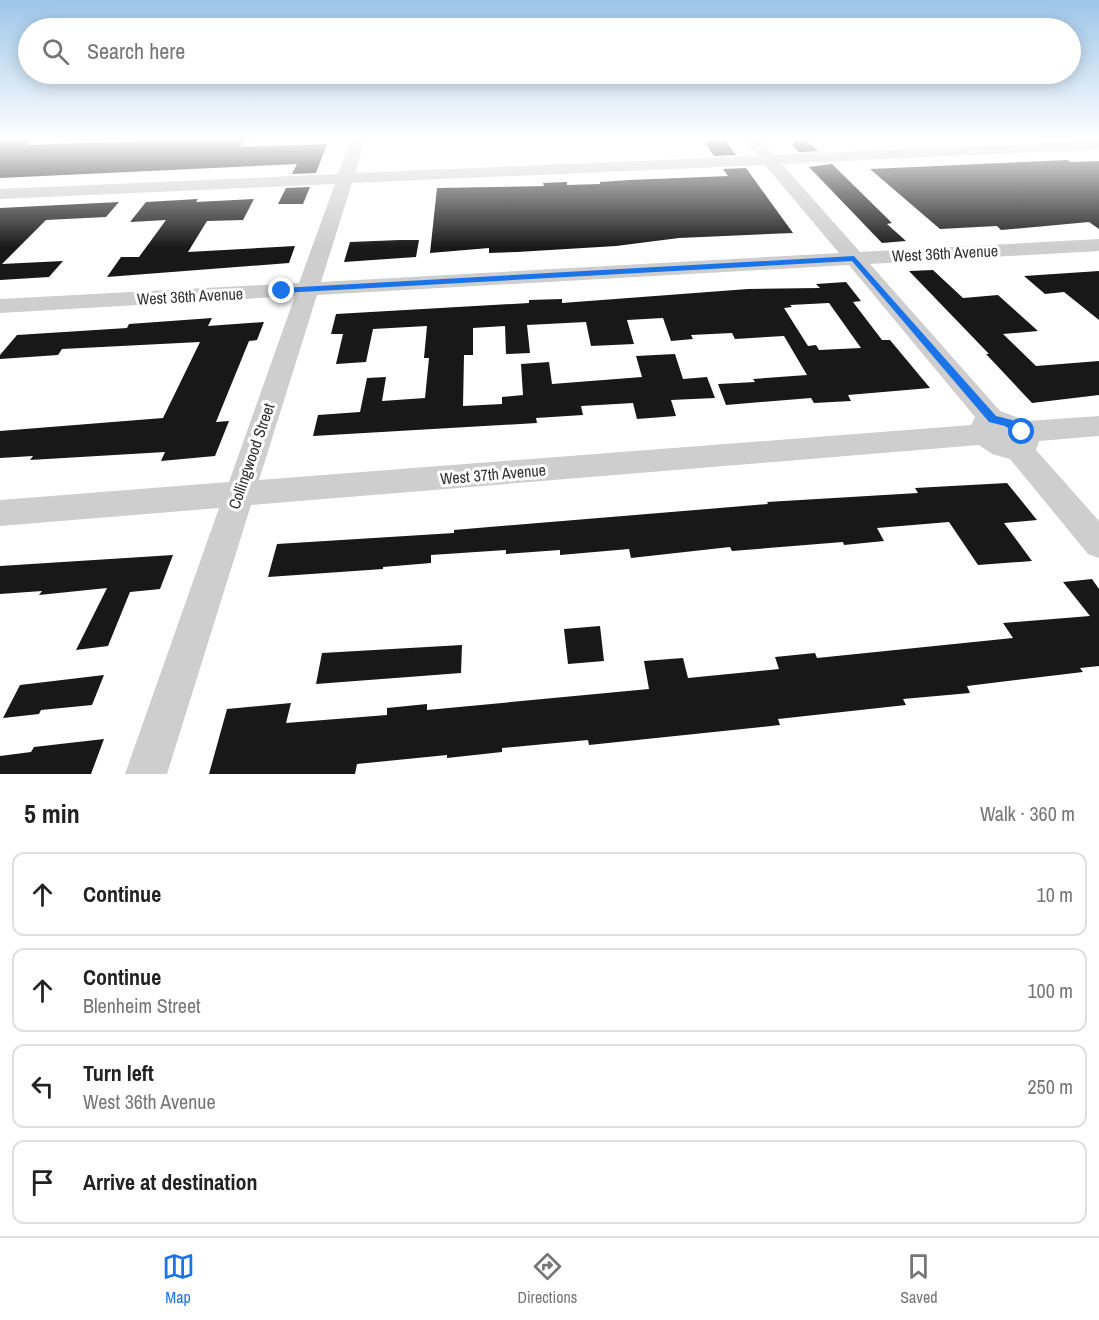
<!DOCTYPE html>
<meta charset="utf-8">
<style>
:root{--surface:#fff;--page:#f6f6f6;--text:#222;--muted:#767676;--line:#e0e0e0;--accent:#1a73e8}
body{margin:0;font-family:"Archivo Narrow",sans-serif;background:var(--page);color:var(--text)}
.stop{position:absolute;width:18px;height:18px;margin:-14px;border:4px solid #1a73e8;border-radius:50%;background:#fff}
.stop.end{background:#1a73e8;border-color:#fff;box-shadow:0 2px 6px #0008}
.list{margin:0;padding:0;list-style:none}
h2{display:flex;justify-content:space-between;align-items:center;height:78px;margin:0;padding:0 24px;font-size:26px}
h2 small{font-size:20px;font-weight:400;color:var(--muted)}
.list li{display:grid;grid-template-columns:39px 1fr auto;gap:18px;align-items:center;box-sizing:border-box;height:84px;margin:0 12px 12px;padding:0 12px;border:2px solid var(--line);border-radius:12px}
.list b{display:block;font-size:22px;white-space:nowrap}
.list p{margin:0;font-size:20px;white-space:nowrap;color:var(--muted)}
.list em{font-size:20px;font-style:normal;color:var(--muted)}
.icon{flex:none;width:33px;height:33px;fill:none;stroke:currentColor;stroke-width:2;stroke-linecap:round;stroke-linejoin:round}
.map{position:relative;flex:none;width:1099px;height:774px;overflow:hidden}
.search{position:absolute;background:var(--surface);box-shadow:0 3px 15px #0003;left:18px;right:18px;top:18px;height:66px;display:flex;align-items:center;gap:15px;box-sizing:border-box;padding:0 21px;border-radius:33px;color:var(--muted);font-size:22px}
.sheet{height:462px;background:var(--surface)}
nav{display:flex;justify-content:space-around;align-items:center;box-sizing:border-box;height:84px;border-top:2px solid var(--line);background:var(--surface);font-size:16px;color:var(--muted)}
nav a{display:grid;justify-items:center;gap:3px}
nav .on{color:var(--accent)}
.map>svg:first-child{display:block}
.building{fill:#181818;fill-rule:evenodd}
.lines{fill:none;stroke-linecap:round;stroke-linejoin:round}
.minor{fill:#cecece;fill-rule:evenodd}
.route{fill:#1a73e8}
.labels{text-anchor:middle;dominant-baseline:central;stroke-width:6;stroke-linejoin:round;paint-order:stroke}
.street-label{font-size:16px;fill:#313131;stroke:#fff}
</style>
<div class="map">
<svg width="1099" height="774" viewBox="0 0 1099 774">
<rect width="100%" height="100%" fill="#fff"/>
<path class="building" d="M 0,139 L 34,139 L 27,145 L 195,139 L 245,139 L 240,147 L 327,144 L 316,173 L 292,174 L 297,164 L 0,178 Z
M 798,139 L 805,139 L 818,151 L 799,152 L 792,145 Z
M 725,140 L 736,155 L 714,156 L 704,141 Z
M 1067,160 L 1071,162 L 1099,161 L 1099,229 L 1089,222 L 1001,230 L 997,226 L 940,229 L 870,169 Z
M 832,164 L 892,223 L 887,224 L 906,241 L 882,243 L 809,167 Z
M 746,168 L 793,233 L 679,238 L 616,246 L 517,252 L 489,253 L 489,248 L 430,253 L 437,188 L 544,186 L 543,183 L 567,182 L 567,185 L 600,184 L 600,182 L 629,180 L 728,176 L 723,169 Z
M 310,187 L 303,204 L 278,204 L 286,188 Z
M 198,199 L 196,202 L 254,199 L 243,220 L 207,221 L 188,252 L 295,246 L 289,263 L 107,277 L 121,257 L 139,257 L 166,220 L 130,222 L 146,202 Z
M 119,202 L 106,217 L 46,220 L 2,264 L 63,261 L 49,277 L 0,280 L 0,208 Z
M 400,240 L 419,240 L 416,257 L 344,262 L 350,242 Z
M 933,270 L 963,298 L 998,295 L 1038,331 L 1003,334 L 1036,366 L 1099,361 L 1099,395 L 1032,403 L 986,354 L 989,354 L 909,271 Z
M 1099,271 L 1099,320 L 1064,292 L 1045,294 L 1024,276 Z
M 846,282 L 861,301 L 853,302 L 882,340 L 890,340 L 930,388 L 848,395 L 851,401 L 814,403 L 811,398 L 726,405 L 718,384 L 755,382 L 753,379 L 807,375 L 784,336 L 735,339 L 732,333 L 691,335 L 693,339 L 671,341 L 663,318 L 627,320 L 634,344 L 591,346 L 586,322 L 527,325 L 530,353 L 506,354 L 505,326 L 473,328 L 473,355 L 464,355 L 463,406 L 502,404 L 502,397 L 523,395 L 521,364 L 549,362 L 552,384 L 642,377 L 636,356 L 675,354 L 683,379 L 707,377 L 715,398 L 671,400 L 676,416 L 637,419 L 633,403 L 581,406 L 583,415 L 536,418 L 537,423 L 313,436 L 318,415 L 360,412 L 367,378 L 386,377 L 382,401 L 425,398 L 429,358 L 424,358 L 427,326 L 373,329 L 366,362 L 336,364 L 343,334 L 331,334 L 336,314 L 529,303 L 529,300 L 562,299 L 562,303 L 748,289 L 820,288 L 816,284 ZM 829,303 L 861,348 L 819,350 L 816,345 L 808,346 L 784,308 L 792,307 L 790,305 Z
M 212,318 L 208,326 L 264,322 L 257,340 L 249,341 L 216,422 L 229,421 L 215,456 L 161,461 L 165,452 L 30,460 L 33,456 L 0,458 L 0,431 L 163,418 L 200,342 L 62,349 L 58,355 L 0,359 L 0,355 L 17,335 L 127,328 L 129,324 Z
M 1007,483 L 1037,520 L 1004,523 L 1032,561 L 978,565 L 949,522 L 877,528 L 884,541 L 844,545 L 843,542 L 732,551 L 730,547 L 631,558 L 629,549 L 560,555 L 560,550 L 506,554 L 506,550 L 431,555 L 431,563 L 383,567 L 383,569 L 268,577 L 277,544 L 454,533 L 454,530 L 768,504 L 767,502 L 918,493 L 915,488 Z
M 173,555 L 160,589 L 130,592 L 108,646 L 76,650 L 107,588 L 39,595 L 42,591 L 0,594 L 0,566 Z
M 1092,579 L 1099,589 L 1099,666 L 1080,668 L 1083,672 L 967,686 L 970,693 L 903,699 L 906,705 L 778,719 L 780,725 L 589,745 L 588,740 L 502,748 L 502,752 L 447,758 L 447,755 L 357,764 L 355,774 L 209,774 L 227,709 L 291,703 L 286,723 L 387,715 L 387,708 L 427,704 L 427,710 L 649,689 L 644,661 L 683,658 L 688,678 L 779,669 L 775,657 L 815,653 L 817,658 L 1013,638 L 1003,623 L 1090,616 L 1063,582 Z
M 600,626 L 604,661 L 568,664 L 564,629 Z
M 462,645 L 461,673 L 316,684 L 322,653 Z
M 104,675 L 92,705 L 41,710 L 39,714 L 3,718 L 20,685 Z
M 104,739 L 91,774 L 0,774 L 0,756 L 31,752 L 34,747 Z"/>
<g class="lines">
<path class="minor" d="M 351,139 L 365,139 L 355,173 L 758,156 L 745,139 L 760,139 L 774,155 L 1099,141 L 1099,149 L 782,164 L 860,252 L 1099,239 L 1099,251 L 870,264 L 1000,411 L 1027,421 L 1099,416 L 1099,436 L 1039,441 L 1036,450 L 1099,521 L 1099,558 L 1088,554 L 1010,459 L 992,454 L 979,445 L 251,505 L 167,774 L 125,774 L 219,508 L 0,526 L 0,500 L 229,482 L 295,296 L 0,313 L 0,299 L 299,283 L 335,184 L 0,199 L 0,189 L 338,174 ZM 765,165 L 839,253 L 321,282 L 352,183 ZM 849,265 L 975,417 L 971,425 L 259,480 L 317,295 Z"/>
</g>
<linearGradient id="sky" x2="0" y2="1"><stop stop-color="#9dc6e9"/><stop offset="0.56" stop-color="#fff"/><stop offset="1" stop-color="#fff" stop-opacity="0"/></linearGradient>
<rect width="1099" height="248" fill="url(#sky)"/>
<path class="route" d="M 854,256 L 996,416 L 1012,420 L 1026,429 L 1026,435 L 1018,435 L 1005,426 L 989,422 L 852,261 L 282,293 L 278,291 L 282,288 Z"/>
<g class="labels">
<g class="street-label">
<text transform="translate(945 253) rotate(-3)">West 36th Avenue</text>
<text transform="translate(190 296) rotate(-3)">West 36th Avenue</text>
<text transform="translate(251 456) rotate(-71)">Collingwood Street</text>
<text transform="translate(493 474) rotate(-5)">West 37th Avenue</text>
</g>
</g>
</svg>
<div class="stop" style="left:1022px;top:432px"></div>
<div class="stop end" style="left:282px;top:291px"></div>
<div class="search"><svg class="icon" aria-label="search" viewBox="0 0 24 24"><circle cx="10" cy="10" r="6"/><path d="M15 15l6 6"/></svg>Search here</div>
</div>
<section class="sheet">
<h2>5 min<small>Walk · 360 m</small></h2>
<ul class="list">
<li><svg class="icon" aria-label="ahead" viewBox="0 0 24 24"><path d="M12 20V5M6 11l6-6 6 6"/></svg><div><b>Continue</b></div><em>10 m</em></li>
<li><svg class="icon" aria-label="ahead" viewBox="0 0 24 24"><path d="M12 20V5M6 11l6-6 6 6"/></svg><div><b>Continue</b><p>Blenheim Street</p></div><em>100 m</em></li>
<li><svg class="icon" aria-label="left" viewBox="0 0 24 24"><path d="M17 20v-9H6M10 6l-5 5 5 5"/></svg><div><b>Turn left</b><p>West 36th Avenue</p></div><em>250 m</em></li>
<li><svg class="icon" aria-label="arrive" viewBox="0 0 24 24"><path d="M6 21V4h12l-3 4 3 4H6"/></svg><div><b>Arrive at destination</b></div></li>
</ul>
</section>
<nav>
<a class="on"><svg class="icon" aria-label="map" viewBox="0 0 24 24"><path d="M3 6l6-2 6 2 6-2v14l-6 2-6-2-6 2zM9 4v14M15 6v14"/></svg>Map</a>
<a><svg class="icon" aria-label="directions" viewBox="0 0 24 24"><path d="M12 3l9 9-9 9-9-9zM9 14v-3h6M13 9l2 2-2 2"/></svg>Directions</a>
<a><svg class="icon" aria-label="saved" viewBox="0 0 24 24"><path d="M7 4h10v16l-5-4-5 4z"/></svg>Saved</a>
</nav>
